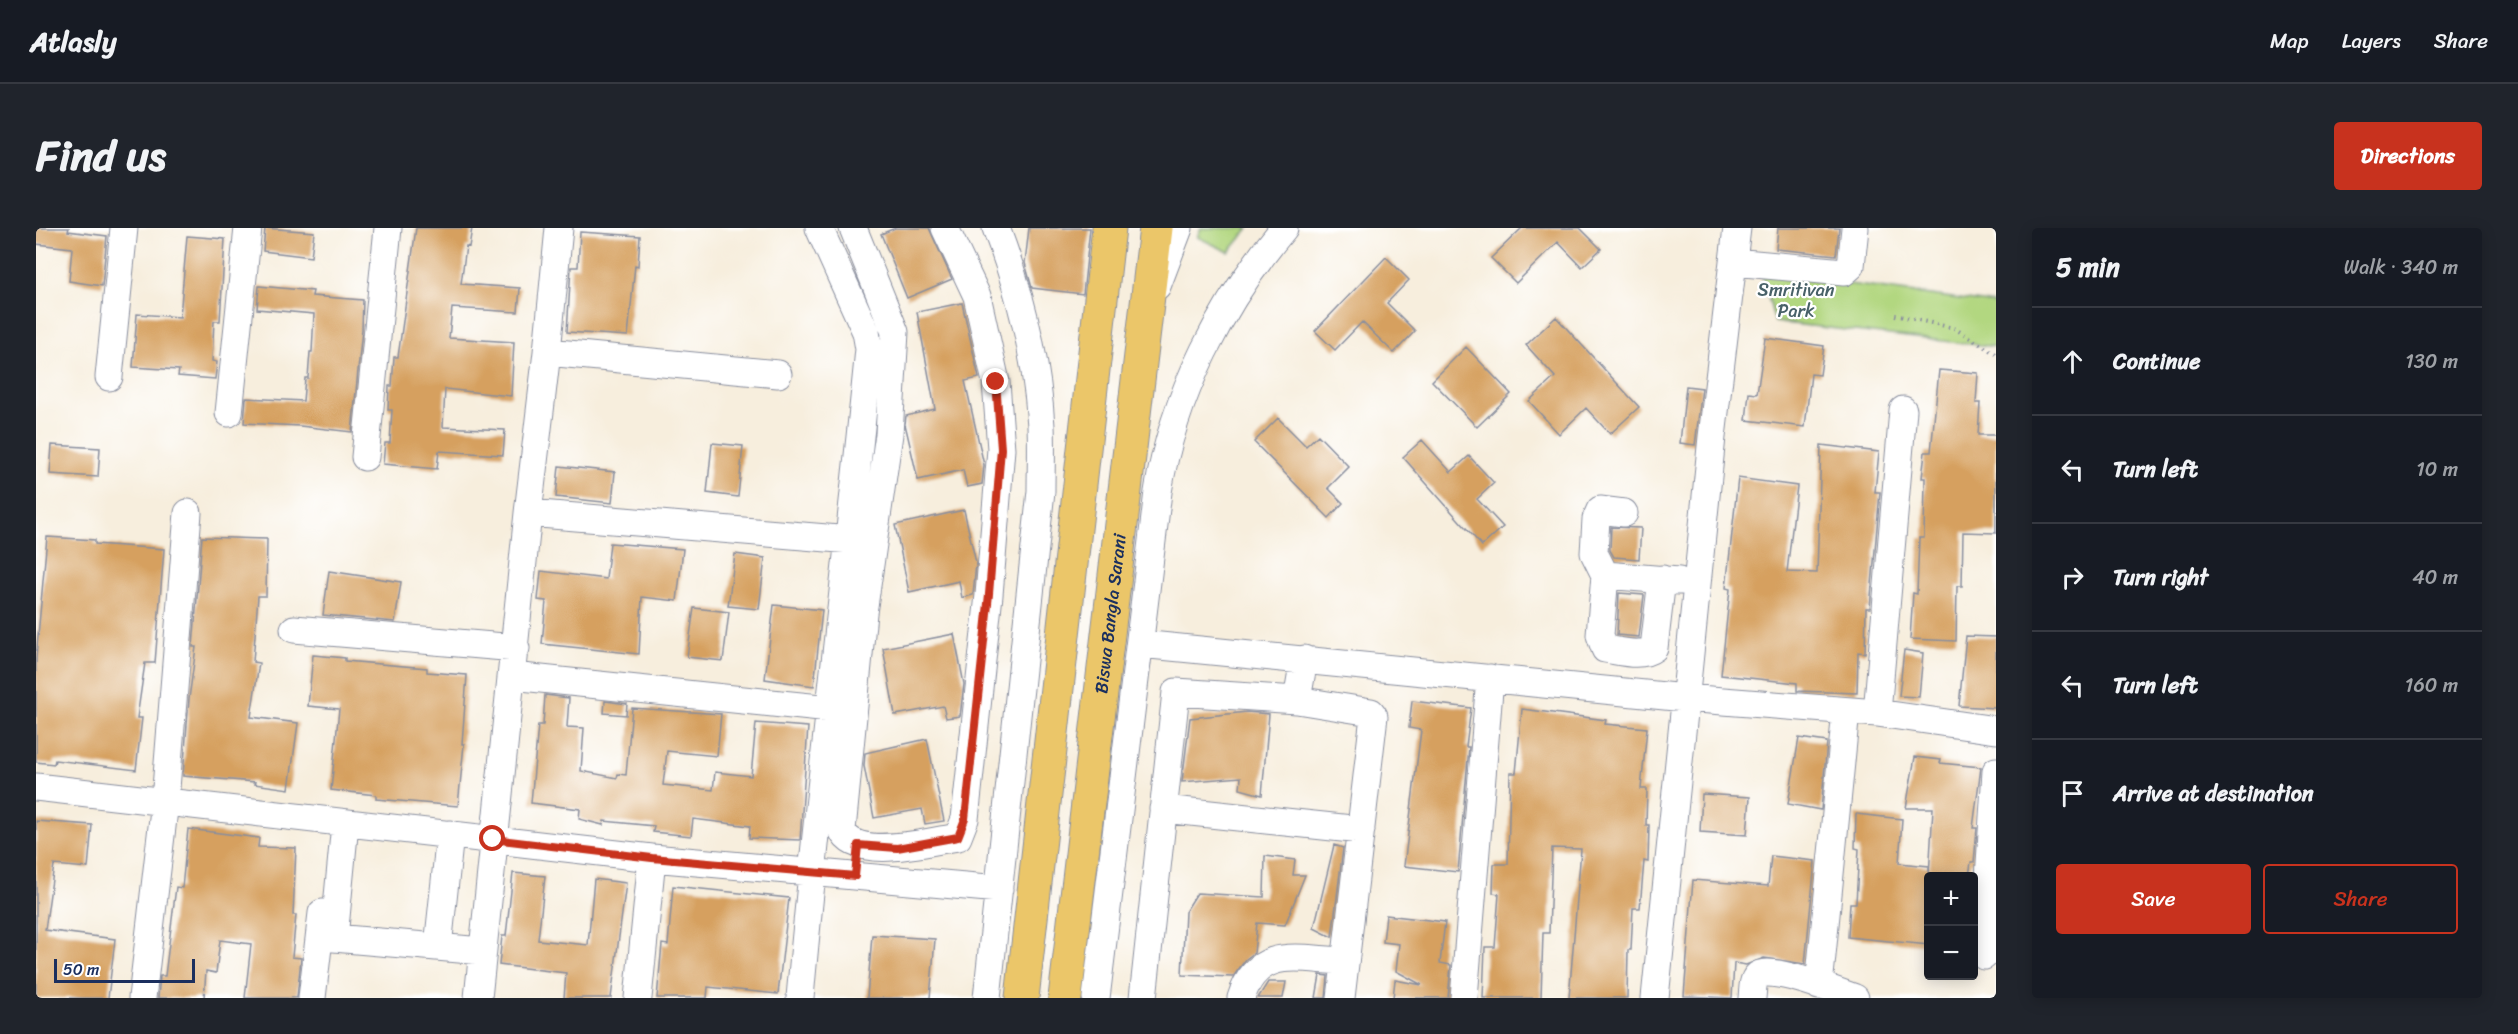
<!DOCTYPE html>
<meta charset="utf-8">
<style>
:root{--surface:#171b24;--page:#20242c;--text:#f1f3f6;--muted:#9ea1a6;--line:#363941;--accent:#c8321e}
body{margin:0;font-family:Sriracha,sans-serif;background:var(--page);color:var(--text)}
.controls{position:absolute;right:18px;bottom:18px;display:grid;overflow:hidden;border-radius:6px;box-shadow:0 3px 15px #0003}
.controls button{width:54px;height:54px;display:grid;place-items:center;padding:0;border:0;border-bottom:2px solid var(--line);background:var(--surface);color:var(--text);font:30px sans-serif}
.scale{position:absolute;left:18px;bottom:15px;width:141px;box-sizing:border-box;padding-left:6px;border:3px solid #1b2f5e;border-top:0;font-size:16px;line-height:21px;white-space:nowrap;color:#1b2f5e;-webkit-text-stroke:4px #fff;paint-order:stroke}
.stop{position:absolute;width:18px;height:18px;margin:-14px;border:4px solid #c8321e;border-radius:50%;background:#fff}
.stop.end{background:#c8321e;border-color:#fff;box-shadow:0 2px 6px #0008}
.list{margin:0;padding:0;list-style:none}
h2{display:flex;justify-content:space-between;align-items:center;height:78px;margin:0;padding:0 24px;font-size:26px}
h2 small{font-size:20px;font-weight:400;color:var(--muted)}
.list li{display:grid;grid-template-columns:39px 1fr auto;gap:18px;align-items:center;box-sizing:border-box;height:108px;padding:0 24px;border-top:2px solid var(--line)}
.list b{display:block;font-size:22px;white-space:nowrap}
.list em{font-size:20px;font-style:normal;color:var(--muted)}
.actions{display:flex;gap:12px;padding:18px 24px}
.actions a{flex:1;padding:14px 0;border:2px solid var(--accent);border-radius:6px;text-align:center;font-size:21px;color:var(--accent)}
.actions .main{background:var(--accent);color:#fff}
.icon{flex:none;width:33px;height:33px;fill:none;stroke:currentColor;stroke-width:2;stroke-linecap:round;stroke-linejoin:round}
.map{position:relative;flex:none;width:1960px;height:770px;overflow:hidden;border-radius:6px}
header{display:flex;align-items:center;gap:36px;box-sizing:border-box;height:84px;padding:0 30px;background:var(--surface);border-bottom:2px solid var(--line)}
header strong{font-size:28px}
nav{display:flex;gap:33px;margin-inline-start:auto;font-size:21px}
.intro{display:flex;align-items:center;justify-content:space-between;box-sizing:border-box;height:144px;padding:0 36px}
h1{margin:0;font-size:42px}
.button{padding:15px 27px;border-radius:6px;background:var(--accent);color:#fff;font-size:21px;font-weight:700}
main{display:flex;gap:36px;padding:0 36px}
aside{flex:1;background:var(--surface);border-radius:6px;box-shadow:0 3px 15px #0003}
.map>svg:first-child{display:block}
.green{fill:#b2d780;stroke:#66836f;stroke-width:1.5}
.building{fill:#d6a05e}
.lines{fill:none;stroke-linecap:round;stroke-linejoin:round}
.minor-casing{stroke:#898e9e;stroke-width:29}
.major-casing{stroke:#898e9e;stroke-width:35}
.path{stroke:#898e9e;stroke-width:4;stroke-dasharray:1.5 4.5;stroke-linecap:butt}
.minor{stroke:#fff;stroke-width:27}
.major{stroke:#ebc669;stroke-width:33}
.route{stroke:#c8321e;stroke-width:8}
.labels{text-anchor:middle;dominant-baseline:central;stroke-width:4.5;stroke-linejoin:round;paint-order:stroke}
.park-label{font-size:18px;fill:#486168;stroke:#fff}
.street-label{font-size:18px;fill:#1b2f5e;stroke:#fff}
</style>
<header>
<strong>Atlasly</strong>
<nav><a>Map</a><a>Layers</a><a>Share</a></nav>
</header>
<div class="intro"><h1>Find us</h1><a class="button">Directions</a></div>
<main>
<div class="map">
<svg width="1960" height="770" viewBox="0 0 1960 770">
<rect width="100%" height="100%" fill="#fff"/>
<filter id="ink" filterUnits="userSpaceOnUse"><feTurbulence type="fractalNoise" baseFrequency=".0167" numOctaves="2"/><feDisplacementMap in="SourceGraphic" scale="12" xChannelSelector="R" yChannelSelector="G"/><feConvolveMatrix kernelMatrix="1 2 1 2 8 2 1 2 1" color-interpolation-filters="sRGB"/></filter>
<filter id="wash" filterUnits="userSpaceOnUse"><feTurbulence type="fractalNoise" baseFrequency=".008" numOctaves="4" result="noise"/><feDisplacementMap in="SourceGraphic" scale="24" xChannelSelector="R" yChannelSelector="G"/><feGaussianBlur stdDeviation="1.35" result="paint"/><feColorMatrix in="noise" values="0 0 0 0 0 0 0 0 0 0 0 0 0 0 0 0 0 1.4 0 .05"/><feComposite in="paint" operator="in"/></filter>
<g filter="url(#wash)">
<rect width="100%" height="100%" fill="#f7eedd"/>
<path class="green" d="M 1165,0 L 1213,0 L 1193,24 L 1161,9 Z
M 1725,44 L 1960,76 L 1960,119 L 1739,94 Z"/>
<g id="blocks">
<path class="building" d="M 0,0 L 33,0 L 32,3 L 71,8 L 66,58 L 33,53 L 36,20 L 0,16 Z
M 229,0 L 278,4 L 275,29 L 227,23 Z
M 380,0 L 436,0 L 433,19 L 430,18 L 425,56 L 484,60 L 482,84 L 416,80 L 413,110 L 478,114 L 475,168 L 409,161 L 407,199 L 469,202 L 467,227 L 403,223 L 401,241 L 347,236 L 349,215 L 354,215 L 356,182 L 352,182 L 353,158 L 356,158 L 358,129 L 362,129 Z
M 859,0 L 893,0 L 916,51 L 871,70 L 845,6 Z
M 993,0 L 1054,0 L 1047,66 L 996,60 L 989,35 Z
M 1486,0 L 1544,0 L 1565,21 L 1546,39 L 1522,14 L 1480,55 L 1455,30 Z
M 1742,0 L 1803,0 L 1800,27 L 1740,21 Z
M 544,4 L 604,8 L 602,38 L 599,37 L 592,108 L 531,104 L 535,39 L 542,39 Z
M 151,8 L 189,11 L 184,93 L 178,93 L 176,133 L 181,134 L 179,151 L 142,148 L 143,142 L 97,139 L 101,86 L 144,89 Z
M 1350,29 L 1373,52 L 1351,75 L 1379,103 L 1358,125 L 1326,94 L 1299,122 L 1279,103 Z
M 223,58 L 277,63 L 276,68 L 327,72 L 326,101 L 316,204 L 264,198 L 208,195 L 210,170 L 267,173 L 269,150 L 272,150 L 274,124 L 276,124 L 278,86 L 221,81 Z
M 926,75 L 943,150 L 929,153 L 948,237 L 946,256 L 931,259 L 927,242 L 882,252 L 869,196 L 870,188 L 899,181 L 881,84 Z
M 1520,89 L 1603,179 L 1574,206 L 1550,180 L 1523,206 L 1493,173 L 1519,149 L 1490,117 Z
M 1729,110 L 1788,118 L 1784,147 L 1775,146 L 1769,199 L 1710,192 L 1713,165 L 1721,166 Z
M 1430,119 L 1475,166 L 1441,199 L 1396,153 Z
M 1903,142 L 1942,145 L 1940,175 L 1944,175 L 1942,207 L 1960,207 L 1960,305 L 1927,304 L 1926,358 L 1921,358 L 1920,413 L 1874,411 L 1877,365 L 1881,366 L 1883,310 L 1888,310 L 1889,250 L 1886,250 L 1889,224 L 1895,224 Z
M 1650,158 L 1666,160 L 1659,217 L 1644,215 Z
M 1242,190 L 1270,218 L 1282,207 L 1313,239 L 1292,260 L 1307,275 L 1293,290 L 1218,214 Z
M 1386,212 L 1415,244 L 1433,228 L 1458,255 L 1441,271 L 1467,299 L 1446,318 L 1367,229 Z
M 676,215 L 707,218 L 702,269 L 671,265 Z
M 16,217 L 64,220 L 62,249 L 14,246 Z
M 1785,217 L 1843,224 L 1839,264 L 1844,264 L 1834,380 L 1830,380 L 1829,425 L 1822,424 L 1821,465 L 1761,463 L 1761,455 L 1685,447 L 1694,361 L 1690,360 L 1702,250 L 1761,258 L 1751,344 L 1781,345 Z
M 523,238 L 579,244 L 576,275 L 520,269 Z
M 928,282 L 940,335 L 937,367 L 926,370 L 923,353 L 873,364 L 859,297 Z
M 1575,299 L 1605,300 L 1603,331 L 1578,329 L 1574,322 Z
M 11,309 L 59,312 L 59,316 L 128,321 L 119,435 L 109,435 L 101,490 L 106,490 L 100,542 L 19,532 L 18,536 L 0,534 L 0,430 Z
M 166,309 L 231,311 L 230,368 L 222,368 L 217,434 L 223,435 L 215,489 L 262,495 L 253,561 L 218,556 L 219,554 L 147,548 L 153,471 L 160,419 L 157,419 Z
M 574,315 L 647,321 L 641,373 L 606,369 L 603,426 L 506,416 L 510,373 L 502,372 L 505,343 L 570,351 Z
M 699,326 L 729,330 L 723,381 L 692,378 Z
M 293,343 L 365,354 L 359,394 L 287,387 Z
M 1583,365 L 1608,367 L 1603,409 L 1581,407 Z
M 738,377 L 786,382 L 778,458 L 729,451 Z
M 658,380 L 693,384 L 687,433 L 651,429 Z
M 918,406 L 928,456 L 924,488 L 910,490 L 907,478 L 859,487 L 847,420 Z
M 1930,408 L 1960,409 L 1960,480 L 1923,478 Z
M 1868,422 L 1887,425 L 1883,469 L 1863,468 Z
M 277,427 L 309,430 L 309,433 L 391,440 L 391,444 L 431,447 L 426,516 L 428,516 L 422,578 L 340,571 L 340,567 L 295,562 L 303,481 L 272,478 Z
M 509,467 L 533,470 L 531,499 L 548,500 L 545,543 L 581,550 L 582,546 L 590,547 L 596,480 L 685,486 L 681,528 L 631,523 L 627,557 L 677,562 L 679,544 L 715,548 L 720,495 L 772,499 L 764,612 L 713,610 L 714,598 L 657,591 L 655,608 L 617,604 L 618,598 L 568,593 L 567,597 L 543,591 L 544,581 L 495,575 L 502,497 L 507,497 Z
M 569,473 L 591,476 L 590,487 L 568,485 Z
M 1376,473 L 1435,480 L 1430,519 L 1433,519 L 1422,644 L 1368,638 L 1385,502 L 1373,500 Z
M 1486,481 L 1570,492 L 1569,496 L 1611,500 L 1605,561 L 1611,561 L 1610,597 L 1613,597 L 1612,634 L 1608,633 L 1604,680 L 1597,680 L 1595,722 L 1592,722 L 1591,770 L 1533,770 L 1545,621 L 1516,620 L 1513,705 L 1507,705 L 1505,770 L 1447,770 L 1449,719 L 1459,719 L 1463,666 L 1457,665 L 1458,636 L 1472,636 L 1474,545 L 1480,545 Z
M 1211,484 L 1233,486 L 1226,567 L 1204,561 L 1205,549 L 1146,554 L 1154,490 Z
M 1763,510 L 1791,514 L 1785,582 L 1752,576 Z
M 891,511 L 908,593 L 889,596 L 886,581 L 838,590 L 828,538 L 829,525 Z
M 1879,529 L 1905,532 L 1904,535 L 1945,539 L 1937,600 L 1941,600 L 1938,634 L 1935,634 L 1933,648 L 1893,648 L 1897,580 L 1870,580 Z
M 1666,566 L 1714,569 L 1711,607 L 1664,604 Z
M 1820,586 L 1866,591 L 1863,635 L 1893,638 L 1893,717 L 1812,709 L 1814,675 L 1820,675 L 1823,621 L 1819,620 Z
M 0,593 L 56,597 L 52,640 L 18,637 L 9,702 L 79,711 L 72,770 L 0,770 Z
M 152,601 L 223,610 L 222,619 L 260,620 L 257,687 L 260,687 L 256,729 L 265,730 L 261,770 L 209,770 L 215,716 L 184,712 L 180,745 L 170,743 L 168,770 L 122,770 L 124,748 L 129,748 L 140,659 L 146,660 Z
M 1298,617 L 1307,620 L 1296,709 L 1278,700 Z
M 1229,628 L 1259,632 L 1257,647 L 1269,647 L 1249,697 L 1221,695 L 1218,725 L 1210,731 L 1197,749 L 1146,747 L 1149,684 L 1161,665 L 1228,669 Z
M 1735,628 L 1779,633 L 1769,736 L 1728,730 L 1710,737 L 1698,735 L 1696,770 L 1648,768 L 1657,652 L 1732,658 Z
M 477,645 L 509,648 L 502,712 L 552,717 L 558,651 L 590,655 L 575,770 L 528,770 L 530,745 L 463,737 L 466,708 L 470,708 Z
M 637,658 L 753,670 L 742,766 L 672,759 L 671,770 L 621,770 L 626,716 L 632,717 Z
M 1350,687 L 1409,694 L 1404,735 L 1415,737 L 1412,770 L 1357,770 L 1359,752 L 1386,757 L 1360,743 L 1363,716 L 1347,714 Z
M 836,707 L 899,711 L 894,770 L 831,770 Z
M 1284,747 L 1292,748 L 1290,770 L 1280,770 Z
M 1232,754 L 1250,754 L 1247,770 L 1222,770 Z"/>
</g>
</g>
<g filter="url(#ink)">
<use href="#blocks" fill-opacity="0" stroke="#898e9e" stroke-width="1.5"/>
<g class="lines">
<defs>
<path id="minor" d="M 817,0 L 859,104 L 853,206 L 827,385 L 806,602 C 819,634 895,613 922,609 L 929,591 L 953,367 L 965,221 L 960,154 L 941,68 L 909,0
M 1697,34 L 1808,44 L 1815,38 L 1819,0
M 1121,58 L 1143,0
M 511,124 L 742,146
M 73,149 L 88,0
M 193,185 L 212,0
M 329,229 L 352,0
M 492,285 L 815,312
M 1588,285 L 1564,282 L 1560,291 L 1558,325 L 1569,347 L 1643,353
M 1569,347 L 1564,407 L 1569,421 C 1584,423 1605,430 1618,420 L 1626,351
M 258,401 L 480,420
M 1104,416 L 1649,470 L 1841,485 L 1960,502
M 476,448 L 794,481
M 1261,472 L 1335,484 L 1338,488 L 1305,770
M 1841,485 L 1867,182
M 0,559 L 616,630 L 963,661
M 1127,581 L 1325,602
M 309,596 L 298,710 L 446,723
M 402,719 L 414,606
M 1948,728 L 1960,543
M 1783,758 L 1810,483
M 106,770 L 129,573 L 152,285
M 276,770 L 286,685
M 442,770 L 492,285 L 511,124 L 523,0
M 602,770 L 616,630
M 764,770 C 783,553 812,337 833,121 L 830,104 L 783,0
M 951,770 L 1005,263 C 1005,242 1006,220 1005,198 C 1001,131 984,63 960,0
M 1060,770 L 1122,264 C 1137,168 1186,74 1248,0
M 1107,770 L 1140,464 L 1261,472 L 1268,431
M 1205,770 C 1222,716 1264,732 1309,733
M 1428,770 L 1454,450
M 1619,770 L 1676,209 L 1701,0
M 1716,770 C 1717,763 1716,753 1721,748 C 1732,736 1803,764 1819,770"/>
<g id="major">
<path d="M 986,770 L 1073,0"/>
<path id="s1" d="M 1029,770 L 1120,0"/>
</g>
</defs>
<use href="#minor" class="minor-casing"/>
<use href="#major" class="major-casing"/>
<path class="path" d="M 1859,87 L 1918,100 L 1960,126"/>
<use href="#minor" class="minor"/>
<use href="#major" class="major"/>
</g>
</g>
<g class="lines" filter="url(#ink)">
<path class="route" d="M 457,611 L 616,630 L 819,648 L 822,617 L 861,620 L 922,609 L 929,591 L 953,366 L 965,221 L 960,154"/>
</g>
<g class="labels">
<g class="park-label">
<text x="1760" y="62">Smritivan<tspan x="1760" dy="21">Park</tspan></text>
</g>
<g class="street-label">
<text stroke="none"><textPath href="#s1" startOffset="387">Biswa Bangla Sarani</textPath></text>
</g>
</g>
</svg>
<div class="controls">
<button>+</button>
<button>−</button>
</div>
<div class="scale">50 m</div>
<div class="stop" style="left:457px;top:611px"></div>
<div class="stop end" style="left:960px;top:154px"></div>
</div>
<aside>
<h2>5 min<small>Walk · 340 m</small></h2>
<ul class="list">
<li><svg class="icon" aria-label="ahead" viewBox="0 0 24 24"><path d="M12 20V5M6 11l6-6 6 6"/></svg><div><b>Continue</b></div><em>130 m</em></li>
<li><svg class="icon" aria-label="left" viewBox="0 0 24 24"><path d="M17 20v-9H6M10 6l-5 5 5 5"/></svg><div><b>Turn left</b></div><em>10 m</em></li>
<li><svg class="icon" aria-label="right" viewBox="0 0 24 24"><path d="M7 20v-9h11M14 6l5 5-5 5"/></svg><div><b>Turn right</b></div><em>40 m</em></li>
<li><svg class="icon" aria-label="left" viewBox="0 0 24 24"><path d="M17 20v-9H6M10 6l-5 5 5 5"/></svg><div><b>Turn left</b></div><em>160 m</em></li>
<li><svg class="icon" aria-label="arrive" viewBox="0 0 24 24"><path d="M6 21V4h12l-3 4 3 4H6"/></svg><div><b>Arrive at destination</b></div></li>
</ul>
<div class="actions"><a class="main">Save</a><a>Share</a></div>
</aside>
</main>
